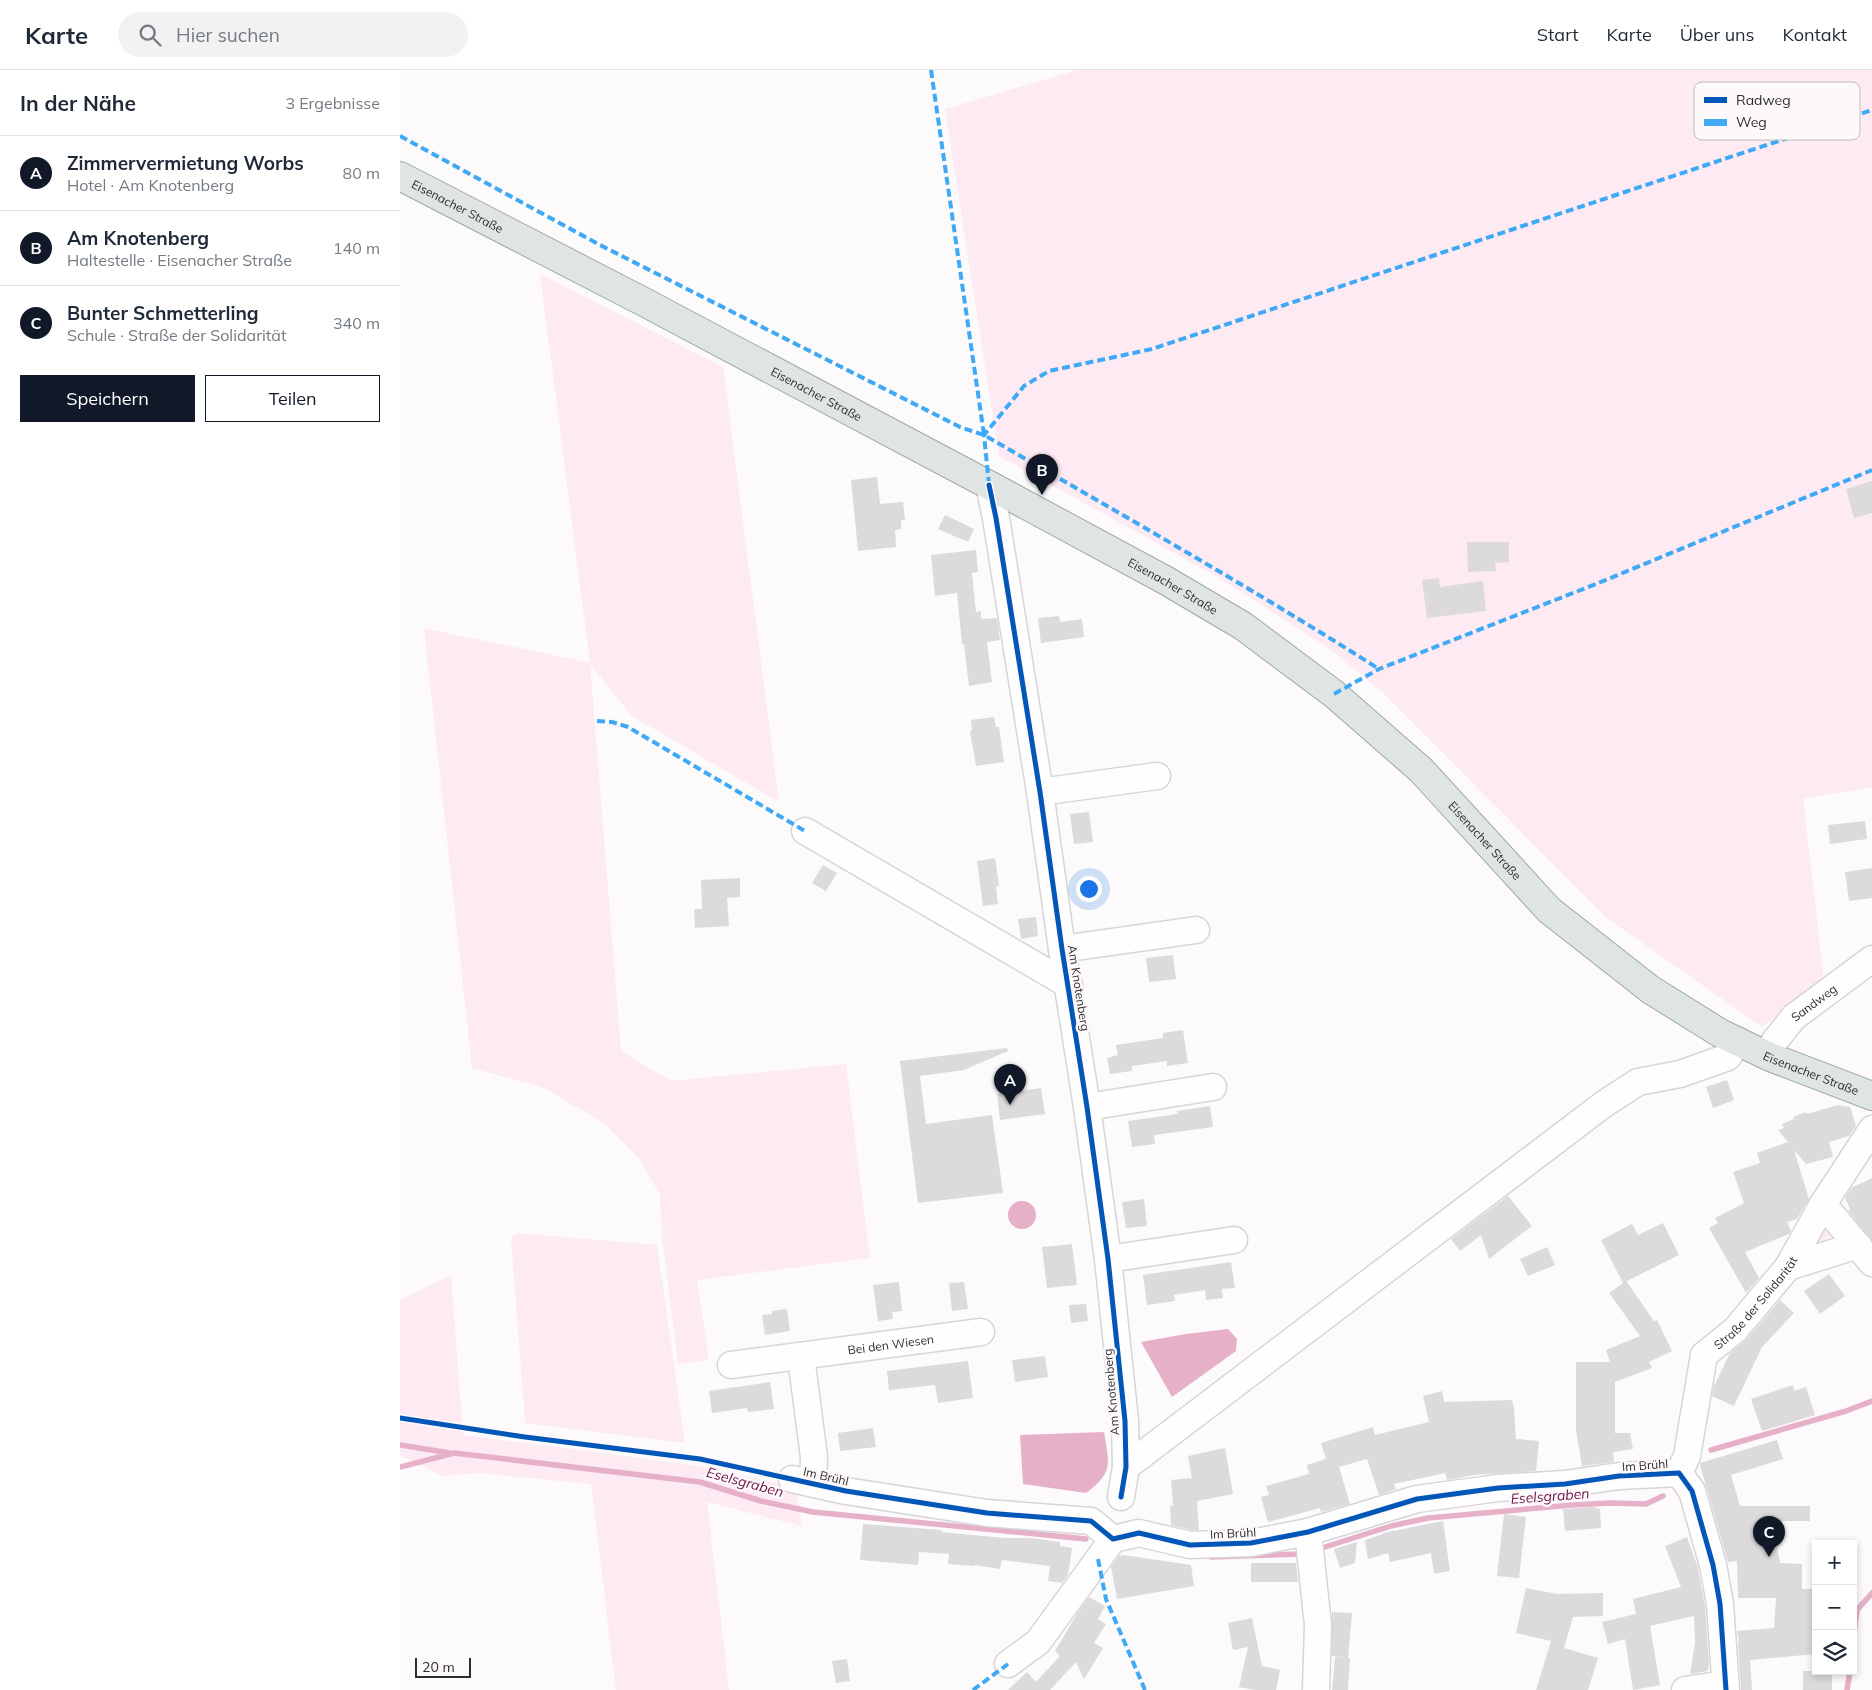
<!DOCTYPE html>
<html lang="de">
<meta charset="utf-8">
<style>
:root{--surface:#fff;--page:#f2f2f3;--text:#1f2937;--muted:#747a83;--line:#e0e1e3;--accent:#111827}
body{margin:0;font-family:Mulish,sans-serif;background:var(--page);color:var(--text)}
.controls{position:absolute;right:15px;bottom:15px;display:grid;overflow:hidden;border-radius:0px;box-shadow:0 2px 8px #0003}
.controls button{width:45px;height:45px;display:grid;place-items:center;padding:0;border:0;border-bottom:1px solid var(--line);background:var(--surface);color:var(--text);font:25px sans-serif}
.scale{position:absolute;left:15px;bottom:12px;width:56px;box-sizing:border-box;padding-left:5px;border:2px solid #2f2e2e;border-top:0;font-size:14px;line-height:18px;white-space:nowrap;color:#2f2e2e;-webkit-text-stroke:4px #fdf9fb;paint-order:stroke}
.you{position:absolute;left:688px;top:818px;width:18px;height:18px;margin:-12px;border:4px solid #fff;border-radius:50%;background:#1a73e8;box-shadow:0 0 0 8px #1a73e833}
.badge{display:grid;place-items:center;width:32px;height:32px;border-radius:50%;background:var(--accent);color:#fff;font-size:16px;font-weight:700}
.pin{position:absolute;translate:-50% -41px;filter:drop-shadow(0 1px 2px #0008)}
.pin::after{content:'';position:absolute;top:26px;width:18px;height:15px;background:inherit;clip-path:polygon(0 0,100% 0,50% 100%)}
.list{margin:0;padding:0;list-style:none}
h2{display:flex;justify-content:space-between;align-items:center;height:65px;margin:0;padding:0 20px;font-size:21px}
h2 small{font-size:16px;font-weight:400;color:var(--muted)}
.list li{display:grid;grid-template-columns:32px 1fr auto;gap:15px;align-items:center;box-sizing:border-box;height:75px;padding:0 20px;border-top:1px solid var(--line)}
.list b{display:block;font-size:19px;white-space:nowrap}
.list p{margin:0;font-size:16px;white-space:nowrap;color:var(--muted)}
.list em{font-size:16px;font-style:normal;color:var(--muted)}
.actions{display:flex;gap:10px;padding:15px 20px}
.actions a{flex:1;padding:11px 0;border:1px solid var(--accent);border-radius:0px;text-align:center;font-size:18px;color:var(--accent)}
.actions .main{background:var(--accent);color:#fff}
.icon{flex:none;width:28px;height:28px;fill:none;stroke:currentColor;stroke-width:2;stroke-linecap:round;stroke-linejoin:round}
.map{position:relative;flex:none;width:1472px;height:1620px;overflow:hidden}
header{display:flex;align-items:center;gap:30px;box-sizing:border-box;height:70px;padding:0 25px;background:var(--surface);border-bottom:1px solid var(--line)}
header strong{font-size:24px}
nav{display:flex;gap:28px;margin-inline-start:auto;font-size:18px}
.search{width:350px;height:45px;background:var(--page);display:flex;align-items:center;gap:12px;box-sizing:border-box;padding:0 18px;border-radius:28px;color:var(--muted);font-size:19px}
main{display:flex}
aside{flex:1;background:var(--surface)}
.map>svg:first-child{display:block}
.green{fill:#feeaf2}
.water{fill:#e6b0c9}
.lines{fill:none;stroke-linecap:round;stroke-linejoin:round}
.stream{stroke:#e6b0c9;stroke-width:5.5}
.building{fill:#dcdadb}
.minor-casing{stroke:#d7d5d6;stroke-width:29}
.major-casing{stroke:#9ea8a6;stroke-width:30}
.minor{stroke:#fffefe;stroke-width:26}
.major{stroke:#dfe5e3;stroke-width:28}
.quiet{stroke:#3fa9f5;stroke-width:4;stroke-dasharray:8 4;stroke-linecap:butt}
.cycleway-casing{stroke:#fdf9fb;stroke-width:8}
.cycleway{stroke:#0057b8;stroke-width:5}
.labels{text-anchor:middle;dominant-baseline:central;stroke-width:5;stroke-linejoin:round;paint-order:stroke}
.street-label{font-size:12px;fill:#2f2e2e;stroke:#fdf9fb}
.water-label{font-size:14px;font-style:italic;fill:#6c1246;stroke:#fdf9fb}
.key{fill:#fdf9fb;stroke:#bfbcbe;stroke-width:1}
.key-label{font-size:14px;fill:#2f2e2e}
</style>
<header>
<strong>Karte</strong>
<div class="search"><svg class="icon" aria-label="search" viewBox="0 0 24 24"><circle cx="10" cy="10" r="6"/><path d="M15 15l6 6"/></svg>Hier suchen</div>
<nav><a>Start</a><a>Karte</a><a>Über uns</a><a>Kontakt</a></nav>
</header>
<main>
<aside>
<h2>In der Nähe<small>3 Ergebnisse</small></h2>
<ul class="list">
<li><span class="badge">A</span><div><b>Zimmervermietung Worbs</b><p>Hotel · Am Knotenberg</p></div><em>80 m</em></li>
<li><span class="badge">B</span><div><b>Am Knotenberg</b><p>Haltestelle · Eisenacher Straße</p></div><em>140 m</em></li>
<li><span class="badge">C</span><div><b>Bunter Schmetterling</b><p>Schule · Straße der Solidarität</p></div><em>340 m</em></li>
</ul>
<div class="actions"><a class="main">Speichern</a><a>Teilen</a></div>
</aside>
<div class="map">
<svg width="1472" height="1620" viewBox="0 0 1472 1620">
<rect width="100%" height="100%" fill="#fcfafb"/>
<path class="green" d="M 678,0 L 1472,0 L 1472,717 L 1403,729 L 1424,910 L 1362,957 L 1208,849 L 983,623 L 930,579 L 816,506 L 599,386 L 545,39 Z
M 140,204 L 323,297 L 379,732 L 232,646 L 190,594 L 221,981 L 271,1011 L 446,994 L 470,1188 L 297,1210 L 309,1290 L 278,1294 L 262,1167 L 260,1125 L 239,1088 L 204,1053 L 142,1017 L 72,998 L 24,558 L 190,593 Z
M 1420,1155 L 1428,1156 L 1434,1164 L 1420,1179 L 1413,1174 Z
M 116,1163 L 257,1175 L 285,1373 L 125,1353 L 111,1168 Z
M 51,1205 L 63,1365 L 293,1395 L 396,1417 L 402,1456 L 307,1432 L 329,1620 L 216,1620 L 191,1414 L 78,1403 L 43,1406 L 0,1385 L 0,1230 Z"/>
<path class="water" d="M608 1145a14 14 0 1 1 28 0a14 14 0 1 1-28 0Z
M 828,1259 L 837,1269 L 836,1281 L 772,1327 L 741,1272 L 786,1264 Z
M 704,1362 C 709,1394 714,1402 686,1423 L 623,1414 L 620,1365 Z"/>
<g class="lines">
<path class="stream" d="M 0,1375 L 50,1383
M 1311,1380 L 1446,1341 L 1472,1331
M 0,1397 L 54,1383 L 300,1412 L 361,1431 L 413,1442 L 686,1469
M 922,1478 L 991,1456 L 1028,1448 L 1172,1435 L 1210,1433 L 1246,1434 L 1263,1426
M 811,1487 L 900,1484
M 1453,1573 L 1457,1540 L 1472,1523
M 1447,1620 L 1450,1601"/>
</g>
<path class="building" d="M 477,407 L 480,434 L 503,432 L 505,450 L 501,450 L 501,459 L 495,460 L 496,477 L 458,481 L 451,410 Z
M 1472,411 L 1472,443 L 1454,448 L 1446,419 Z
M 545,445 L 574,459 L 568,472 L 538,459 Z
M 1067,472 L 1109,472 L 1109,492 L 1095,493 L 1096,501 L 1068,502 Z
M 576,480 L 578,502 L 572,503 L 576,542 L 581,541 L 581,549 L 597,548 L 600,570 L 587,572 L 592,612 L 569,616 L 564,574 L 562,574 L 557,523 L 535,526 L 531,485 Z
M 1039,508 L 1040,517 L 1083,511 L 1086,541 L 1027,548 L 1022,510 Z
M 659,546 L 660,552 L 682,549 L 684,567 L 641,573 L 638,548 Z
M 594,647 L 596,657 L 599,657 L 604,692 L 576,696 L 570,661 L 572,661 L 571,650 Z
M 689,742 L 693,772 L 674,774 L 670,744 Z
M 1465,751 L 1467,769 L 1430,774 L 1428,755 Z
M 595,788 L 599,816 L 596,817 L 598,834 L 583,836 L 577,791 Z
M 423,795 L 437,803 L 426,821 L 412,813 Z
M 1472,798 L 1472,828 L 1449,831 L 1445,802 Z
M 340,808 L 340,827 L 327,828 L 329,856 L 295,858 L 294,839 L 302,839 L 301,810 Z
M 636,847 L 638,866 L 621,869 L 618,849 Z
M 773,885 L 776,909 L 749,912 L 746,888 Z
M 783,960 L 788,993 L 767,996 L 767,991 L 732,996 L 732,1001 L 710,1004 L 707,988 L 718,985 L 716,975 L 763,968 L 763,963 Z
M 607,978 L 608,981 L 564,1000 L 520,1006 L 526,1054 L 592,1045 L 603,1123 L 518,1133 L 500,991 Z
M 1327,1010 L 1334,1030 L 1313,1038 L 1306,1017 Z
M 641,1018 L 645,1044 L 600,1050 L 597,1024 Z
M 1438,1035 L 1450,1037 L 1456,1056 L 1449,1066 L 1429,1072 L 1433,1087 L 1406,1094 L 1394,1080 L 1409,1129 L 1397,1149 L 1387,1152 L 1391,1161 L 1389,1164 L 1345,1182 L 1359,1208 L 1346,1223 L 1309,1158 L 1318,1153 L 1315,1148 L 1344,1133 L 1333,1102 L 1360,1093 L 1357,1083 L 1388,1072 L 1378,1060 L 1384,1058 L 1382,1054 L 1394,1049 L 1393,1047 L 1406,1042 L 1407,1044 Z
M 810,1036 L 813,1057 L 754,1065 L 755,1074 L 732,1077 L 728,1051 L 778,1044 L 777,1041 Z
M 1472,1108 L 1472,1170 L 1448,1141 L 1450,1139 L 1445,1128 L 1451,1118 Z
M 1108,1126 L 1132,1156 L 1089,1189 L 1081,1165 L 1060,1181 L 1051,1169 Z
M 744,1129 L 747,1156 L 726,1158 L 722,1132 Z
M 1263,1153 L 1279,1185 L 1223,1213 L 1201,1170 L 1232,1154 L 1238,1165 Z
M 672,1174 L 677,1215 L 647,1218 L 642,1177 Z
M 1147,1177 L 1155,1195 L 1128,1206 L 1120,1189 Z
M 831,1192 L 835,1218 L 822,1219 L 823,1228 L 806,1230 L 805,1220 L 774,1225 L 775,1231 L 747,1235 L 743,1205 Z
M 1429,1204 L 1445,1226 L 1420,1244 L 1404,1221 Z
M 1226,1211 L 1254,1251 L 1257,1250 L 1272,1281 L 1249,1292 L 1252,1298 L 1215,1312 L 1215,1363 L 1230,1363 L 1233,1379 L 1213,1382 L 1214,1392 L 1182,1396 L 1176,1360 L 1176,1292 L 1210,1292 L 1206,1280 L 1240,1266 L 1209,1223 Z
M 499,1212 L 502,1241 L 492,1242 L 493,1249 L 478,1251 L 473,1215 Z
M 564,1212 L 568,1239 L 552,1241 L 549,1213 Z
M 1380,1230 L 1394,1243 L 1362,1277 L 1334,1336 L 1312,1326 L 1314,1316 L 1330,1283 L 1346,1270 Z
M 686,1234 L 688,1251 L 671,1253 L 669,1235 Z
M 387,1239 L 390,1261 L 365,1265 L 362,1245 L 372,1244 L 372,1241 Z
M 645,1286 L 648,1307 L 615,1312 L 612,1290 Z
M 568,1291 L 573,1328 L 538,1333 L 535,1315 L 489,1320 L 487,1301 Z
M 370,1312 L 374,1339 L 348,1342 L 347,1338 L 312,1343 L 309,1321 Z
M 1393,1315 L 1394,1321 L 1406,1317 L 1415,1345 L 1362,1361 L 1351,1329 Z
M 1042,1321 L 1044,1332 L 1112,1330 L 1114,1339 L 1116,1369 L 1139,1371 L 1136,1401 L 1074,1405 L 1047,1410 L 1045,1403 L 994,1414 L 996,1419 L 979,1425 L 967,1389 L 939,1397 L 950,1434 L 921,1442 L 920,1438 L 868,1452 L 861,1427 L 869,1425 L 866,1416 L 909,1404 L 907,1395 L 926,1389 L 921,1373 L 973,1357 L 975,1365 L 1029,1352 L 1023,1326 Z
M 473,1358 L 476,1377 L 440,1381 L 438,1363 Z
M 1377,1370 L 1383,1389 L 1331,1405 L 1340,1436 L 1410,1436 L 1410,1451 L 1372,1451 L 1380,1493 L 1402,1494 L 1402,1519 L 1416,1519 L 1416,1584 L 1350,1590 L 1352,1620 L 1341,1620 L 1338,1571 L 1339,1571 L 1337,1561 L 1374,1558 L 1376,1528 L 1338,1528 L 1337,1491 L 1328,1492 L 1300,1395 L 1300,1393 Z
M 825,1378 L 833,1424 L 797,1431 L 799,1460 L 791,1460 L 771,1455 L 770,1436 L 773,1436 L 771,1410 L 792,1408 L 788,1386 Z
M 1193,1437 L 1200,1439 L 1201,1458 L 1165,1461 L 1163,1439 Z
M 1104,1444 L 1126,1447 L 1119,1508 L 1097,1506 Z
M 1043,1451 L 1050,1501 L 1034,1504 L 1031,1483 L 990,1492 L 988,1483 L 968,1489 L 965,1470 L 983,1464 L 983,1463 Z
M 463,1454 L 542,1460 L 541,1462 L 605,1468 L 631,1468 L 660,1472 L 660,1476 L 672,1478 L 668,1505 L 662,1513 L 648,1511 L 650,1496 L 602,1490 L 600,1499 L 574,1495 L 574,1496 L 548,1494 L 549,1484 L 519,1482 L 518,1495 L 460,1490 Z
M 1287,1467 L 1298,1498 L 1305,1536 L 1309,1594 L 1308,1601 L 1290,1604 L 1295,1573 L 1294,1546 L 1250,1556 L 1260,1615 L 1233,1620 L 1225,1569 L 1208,1574 L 1202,1552 L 1236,1544 L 1233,1529 L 1281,1517 L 1265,1476 Z
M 957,1472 L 955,1493 L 940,1498 L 934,1479 Z
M 723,1485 L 791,1495 L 794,1516 L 717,1529 L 711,1497 L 719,1486 Z
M 851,1493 L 896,1493 L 898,1512 L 851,1512 Z
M 1126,1518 L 1157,1524 L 1203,1523 L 1203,1546 L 1173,1547 L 1164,1578 L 1198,1588 L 1188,1620 L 1136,1620 L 1151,1571 L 1116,1563 Z
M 689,1527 L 705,1536 L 698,1549 L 706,1554 L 694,1573 L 703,1578 L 684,1609 L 676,1592 L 650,1620 L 608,1620 L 627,1602 L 636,1612 L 660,1586 L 655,1581 L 677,1544 Z
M 932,1542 L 952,1543 L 948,1588 L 932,1586 Z
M 852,1548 L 862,1596 L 880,1600 L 876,1620 L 855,1620 L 839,1617 L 848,1577 L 833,1580 L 828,1553 Z
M 935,1587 L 950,1588 L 948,1620 L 932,1620 Z
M 447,1589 L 450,1611 L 436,1613 L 432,1591 Z
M 1403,1601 L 1432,1601 L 1432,1620 L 1403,1620 Z"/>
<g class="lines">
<defs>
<g id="minor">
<path d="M 589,415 L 596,448 L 640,722 L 662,879 L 687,1037 L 708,1189 L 725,1351 L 726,1397 L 721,1427"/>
<path d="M 640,722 L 757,706"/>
<path d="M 405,761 L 669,915"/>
<path d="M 662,879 L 796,860"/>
<path id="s1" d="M 1370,987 L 1374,972 L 1394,947 L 1472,889"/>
<path d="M 687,1037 L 813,1017"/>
<path d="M 1423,1134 L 1472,1193"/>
<path d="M 708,1189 L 834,1170"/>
<path d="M 1388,1197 L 1458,1175"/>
<path d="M 401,1287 L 414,1387 L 413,1414"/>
<path id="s2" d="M 331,1295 L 581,1262"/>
<path d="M 726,1397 L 1204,1034 L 1238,1012 L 1280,1004 L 1328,987 L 1338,971"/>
<path id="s3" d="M 1279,1403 L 1287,1386 L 1304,1285 L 1335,1260 L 1388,1197 L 1423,1134 L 1472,1059"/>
<path d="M 1279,1403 L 1292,1421 L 1313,1495 L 1320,1534 L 1326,1620"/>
<path d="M 392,1409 L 446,1421 L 587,1443 L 691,1451 L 713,1469"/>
<path d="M 908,1462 L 918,1555 L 916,1620"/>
<path d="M 608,1594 L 638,1572 L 713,1469 L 739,1463 L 790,1475 L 851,1473 L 908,1462 L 1017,1429 L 1098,1418 L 1165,1414 L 1219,1406 L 1279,1403"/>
<path d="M 1285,1620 L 1325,1614"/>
</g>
<g id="major">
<path id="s4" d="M 0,106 L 244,232 L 589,415 L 765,510 L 843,556 L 934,624 L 1021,700 L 1149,840 L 1251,920 L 1320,963 L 1370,987 L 1472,1026"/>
</g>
</defs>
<use href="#minor" class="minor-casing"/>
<use href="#major" class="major-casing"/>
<use href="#minor" class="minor"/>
<use href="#major" class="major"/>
<path class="quiet" d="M 531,0 L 584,365
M 0,66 L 200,175 L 560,357 L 584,365 C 717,442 850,517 979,599
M 589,415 L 584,365 L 624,316 L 649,301 L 752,279 L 1472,40
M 934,624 L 979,599 L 1196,514 L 1472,400
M 197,651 L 212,652 L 228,657 L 405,761
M 698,1489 L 706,1529 L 745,1620
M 573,1620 L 608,1594"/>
<defs>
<path id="cycleway" d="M 589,415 L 596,448 L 640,722 L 662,879 L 687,1037 L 708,1189 L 725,1351 L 726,1397 L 721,1427
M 0,1348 L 125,1367 L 300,1389 L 446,1421 L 587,1443 L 691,1451 L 713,1469 L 739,1463 L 790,1475 L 851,1473 L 908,1462 L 1017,1429 L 1098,1418 L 1165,1414 L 1219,1406 L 1279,1403 L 1292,1421 L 1313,1495 L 1320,1534 L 1326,1620"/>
</defs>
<use href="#cycleway" class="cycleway-casing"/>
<use href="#cycleway" class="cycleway"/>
</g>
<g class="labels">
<g class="street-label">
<text stroke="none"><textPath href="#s4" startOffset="65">Eisenacher Straße</textPath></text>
<text stroke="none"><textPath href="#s4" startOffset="470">Eisenacher Straße</textPath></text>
<text stroke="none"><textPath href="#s4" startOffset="875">Eisenacher Straße</textPath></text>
<text stroke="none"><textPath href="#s4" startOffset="1280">Eisenacher Straße</textPath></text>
<text transform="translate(679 918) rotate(81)">Am Knotenberg</text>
<text stroke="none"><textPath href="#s1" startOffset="72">Sandweg</textPath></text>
<text stroke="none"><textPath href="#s4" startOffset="1685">Eisenacher Straße</textPath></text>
<text stroke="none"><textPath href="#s3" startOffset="195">Straße der Solidarität</textPath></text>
<text stroke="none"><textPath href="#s2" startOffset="161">Bei den Wiesen</textPath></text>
<text transform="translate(711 1322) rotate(-95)">Am Knotenberg</text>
<text transform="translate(1245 1395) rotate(-4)">Im Brühl</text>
<text transform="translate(426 1406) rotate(13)">Im Brühl</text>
<text transform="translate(833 1463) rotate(-3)">Im Brühl</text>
</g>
<g class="water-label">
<text transform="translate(345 1412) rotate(15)">Eselsgraben</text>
<text transform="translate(1150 1426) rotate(-4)">Eselsgraben</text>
</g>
</g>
<rect x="1294" y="12" width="166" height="58" rx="8" class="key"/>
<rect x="1304" y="27" width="23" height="6" fill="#0057b8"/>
<rect x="1304" y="49" width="23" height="7" fill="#3fa9f5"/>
<g class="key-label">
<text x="1336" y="35">Radweg</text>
<text x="1336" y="57">Weg</text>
</g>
</svg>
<div class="controls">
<button>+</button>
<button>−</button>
<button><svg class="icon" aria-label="layers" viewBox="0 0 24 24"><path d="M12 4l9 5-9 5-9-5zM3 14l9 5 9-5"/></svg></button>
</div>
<div class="scale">20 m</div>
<div class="you"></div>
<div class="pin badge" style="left:610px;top:1035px">A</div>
<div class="pin badge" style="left:642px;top:425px">B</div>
<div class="pin badge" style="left:1369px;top:1487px">C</div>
</div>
</main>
